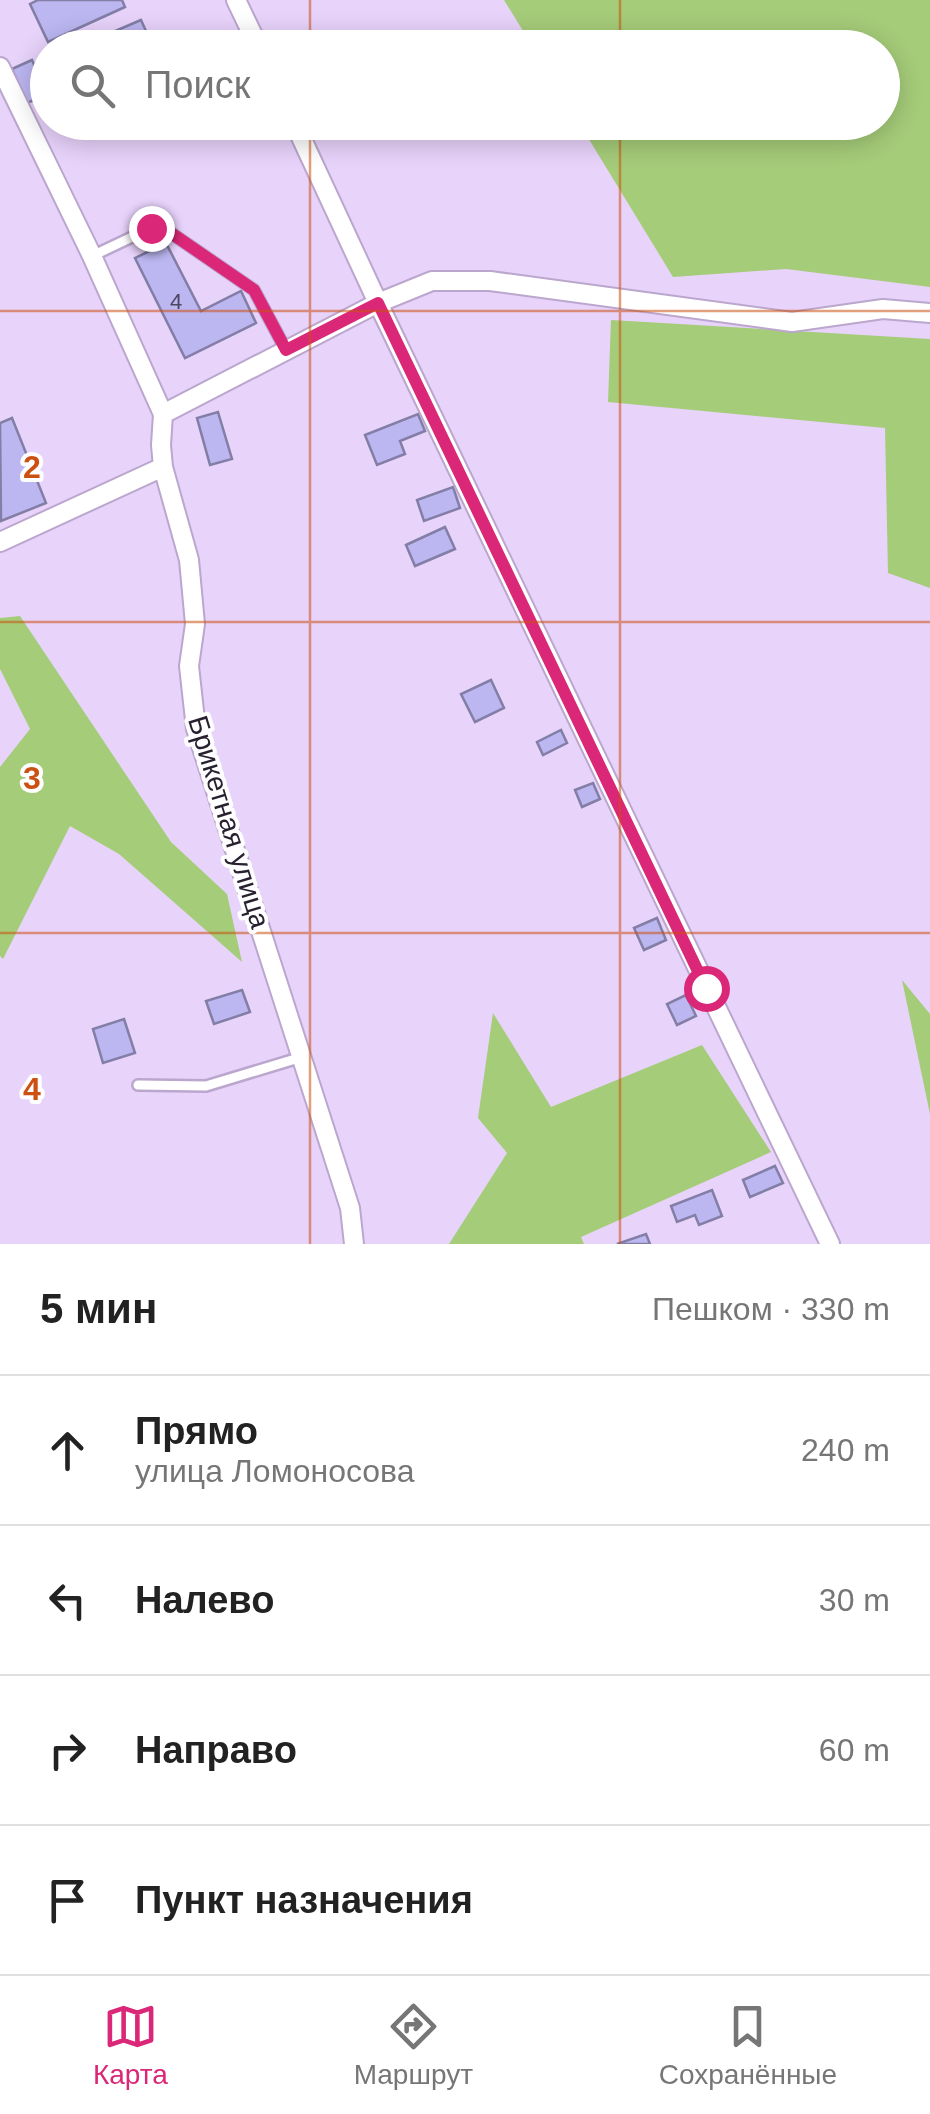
<!DOCTYPE html>
<html lang="ru">
<meta charset="utf-8">
<style>
:root{--surface:#fff;--page:#f6f6f6;--text:#222;--muted:#767676;--line:#e0e0e0;--accent:#db2777}
body{margin:0;font-family:Arial,sans-serif;background:var(--page);color:var(--text)}
.stop{position:absolute;width:30px;height:30px;margin:-22px;border:8px solid #db2777;border-radius:50%;background:#fff}
.stop.end{background:#db2777;border-color:#fff;box-shadow:0 2px 10px #0008}
.list{margin:0;padding:0;list-style:none}
h2{display:flex;justify-content:space-between;align-items:center;height:130px;margin:0;padding:0 40px;font-size:42px}
h2 small{font-size:32px;font-weight:400;color:var(--muted)}
.list li{display:grid;grid-template-columns:65px 1fr auto;gap:30px;align-items:center;box-sizing:border-box;height:150px;padding:0 40px;border-top:2px solid var(--line)}
.list b{display:block;font-size:38px;white-space:nowrap}
.list p{margin:0;font-size:32px;white-space:nowrap;color:var(--muted)}
.list em{font-size:32px;font-style:normal;color:var(--muted)}
.icon{flex:none;width:55px;height:55px;fill:none;stroke:currentColor;stroke-width:2;stroke-linecap:round;stroke-linejoin:round}
.map{position:relative;flex:none;width:930px;height:1244px;overflow:hidden}
.search{position:absolute;background:var(--surface);box-shadow:0 5px 25px #0003;left:30px;right:30px;top:30px;height:110px;display:flex;align-items:center;gap:25px;box-sizing:border-box;padding:0 35px;border-radius:55px;color:var(--muted);font-size:38px}
.sheet{height:730px;background:var(--surface)}
nav{display:flex;justify-content:space-around;align-items:center;box-sizing:border-box;height:140px;border-top:2px solid var(--line);background:var(--surface);font-size:28px;color:var(--muted)}
nav a{display:grid;justify-items:center;gap:5px}
nav .on{color:var(--accent)}
.map>svg:first-child{display:block}
.green{fill:#a5cc79}
.building{fill:#bcb6f1;stroke:#827ea5;stroke-width:2.5}
.lines{fill:none;stroke-linecap:round;stroke-linejoin:round}
.service-casing{stroke:#bba6cd;stroke-width:14}
.minor-casing{stroke:#bba6cd;stroke-width:22}
.service{stroke:#fff;stroke-width:9}
.minor{stroke:#fff;stroke-width:18}
.route{stroke:#db2777;stroke-width:12}
.grid{fill:none;stroke:#cb5011;stroke-width:2.5;stroke-opacity:0.55}
.labels{text-anchor:middle;dominant-baseline:central;stroke-width:8;stroke-linejoin:round;paint-order:stroke}
.number-label{font-size:22px;fill:#4d4660}
.street-label{font-size:28px;fill:#28202f;stroke:#fefefe}
.grid-label{font-size:32px;text-anchor:middle;font-weight:bold;fill:#cb5011;stroke:#fefefe;stroke-width:8;stroke-linejoin:round;paint-order:stroke}
</style>
<div class="map">
<svg width="930" height="1244" viewBox="0 0 930 1244">
<rect width="100%" height="100%" fill="#e8d3fb"/>
<path class="green" d="M 504,0 L 930,0 L 930,287 L 786,269 L 673,277 L 579,123 L 882,122 L 882,48 L 533,47 Z
M 611,320 L 930,339 L 930,588 L 888,573 L 885,428 L 608,402 Z
M 20,616 L 171,842 L 227,894 L 242,962 L 119,854 L 70,826 L 3,959 L 0,956 L 0,767 L 30,729 L 0,669 L 0,618 Z
M 902,980 L 930,1014 L 930,1114 Z
M 493,1013 L 551,1107 L 702,1045 L 771,1152 L 581,1237 L 584,1244 L 449,1244 L 507,1153 L 478,1118 Z"/>
<path class="building" d="M 38,0 L 122,0 L 125,7 L 48,42 L 30,4 Z
M 141,20 L 150,40 L 134,48 L 95,48 L 92,41 Z
M 32,60 L 40,78 L 48,74 L 48,94 L 27,103 L 12,69 Z
M 166,243 L 201,311 L 241,291 L 256,323 L 185,358 L 135,258 Z
M 218,412 L 232,459 L 210,465 L 197,418 Z
M 418,414 L 425,431 L 400,441 L 405,454 L 377,465 L 365,435 Z
M 12,418 L 46,503 L 1,521 L 0,423 Z
M 453,487 L 460,508 L 424,521 L 417,500 Z
M 445,527 L 455,549 L 415,566 L 406,545 Z
M 491,680 L 504,708 L 475,722 L 461,694 Z
M 561,730 L 567,743 L 543,755 L 537,742 Z
M 593,783 L 600,799 L 582,807 L 575,790 Z
M 657,918 L 666,940 L 644,950 L 634,928 Z
M 242,990 L 250,1012 L 214,1024 L 206,1001 Z
M 686,995 L 696,1016 L 677,1025 L 667,1004 Z
M 124,1019 L 135,1053 L 103,1063 L 93,1029 Z
M 775,1166 L 783,1183 L 750,1197 L 743,1180 Z
M 712,1190 L 722,1216 L 699,1225 L 695,1215 L 677,1222 L 671,1206 Z
M 646,1234 L 650,1244 L 617,1244 Z"/>
<g class="lines">
<defs>
<path id="service" d="M 92,256 L 151,228 L 162,228 L 171,233 L 254,290 L 286,350
M 138,1085 L 206,1086 L 302,1057"/>
<path id="minor" d="M 236,0 L 259,48
M 0,67 L 92,256 L 163,414 L 161,445 L 163,467 L 189,560 L 195,624 L 189,666 L 196,729 L 350,1208 L 354,1244
M 294,122 L 378,303 L 830,1244
M 163,414 L 378,303 L 432,281 L 490,281 L 792,322 L 883,309 L 930,313
M 0,542 L 163,467"/>
</defs>
<use href="#service" class="service-casing"/>
<use href="#minor" class="minor-casing"/>
<use href="#service" class="service"/>
<use href="#minor" class="minor"/>
</g>
<g class="lines">
<path class="route" d="M 151,228 L 162,228 L 171,233 L 254,290 L 286,350 L 378,303 L 706,988"/>
</g>
<path class="grid" d="M 310,0 L 310,48M 620,0 L 620,48M 310,122 L 310,1244M 620,122 L 620,1244M 0,311 L 930,311M 0,622 L 930,622M 0,933 L 930,933"/>
<g class="labels">
<g class="number-label">
<text x="176" y="301">4</text>
</g>
<g class="street-label">
<text transform="translate(229 822) rotate(73)">Брикетная улица</text>
</g>
</g>
<g class="grid-label">
<text x="32" y="478">2</text>
<text x="32" y="789">3</text>
<text x="32" y="1100">4</text>
</g>
</svg>
<div class="stop" style="left:706px;top:988px"></div>
<div class="stop end" style="left:151px;top:228px"></div>
<div class="search"><svg class="icon" aria-label="search" viewBox="0 0 24 24"><circle cx="10" cy="10" r="6"/><path d="M15 15l6 6"/></svg>Поиск</div>
</div>
<section class="sheet">
<h2>5 мин<small>Пешком · 330 m</small></h2>
<ul class="list">
<li><svg class="icon" aria-label="ahead" viewBox="0 0 24 24"><path d="M12 20V5M6 11l6-6 6 6"/></svg><div><b>Прямо</b><p>улица Ломоносова</p></div><em>240 m</em></li>
<li><svg class="icon" aria-label="left" viewBox="0 0 24 24"><path d="M17 20v-9H6M10 6l-5 5 5 5"/></svg><div><b>Налево</b></div><em>30 m</em></li>
<li><svg class="icon" aria-label="right" viewBox="0 0 24 24"><path d="M7 20v-9h11M14 6l5 5-5 5"/></svg><div><b>Направо</b></div><em>60 m</em></li>
<li><svg class="icon" aria-label="arrive" viewBox="0 0 24 24"><path d="M6 21V4h12l-3 4 3 4H6"/></svg><div><b>Пункт назначения</b></div></li>
</ul>
</section>
<nav>
<a class="on"><svg class="icon" aria-label="map" viewBox="0 0 24 24"><path d="M3 6l6-2 6 2 6-2v14l-6 2-6-2-6 2zM9 4v14M15 6v14"/></svg>Карта</a>
<a><svg class="icon" aria-label="directions" viewBox="0 0 24 24"><path d="M12 3l9 9-9 9-9-9zM9 14v-3h6M13 9l2 2-2 2"/></svg>Маршрут</a>
<a><svg class="icon" aria-label="saved" viewBox="0 0 24 24"><path d="M7 4h10v16l-5-4-5 4z"/></svg>Сохранённые</a>
</nav>
